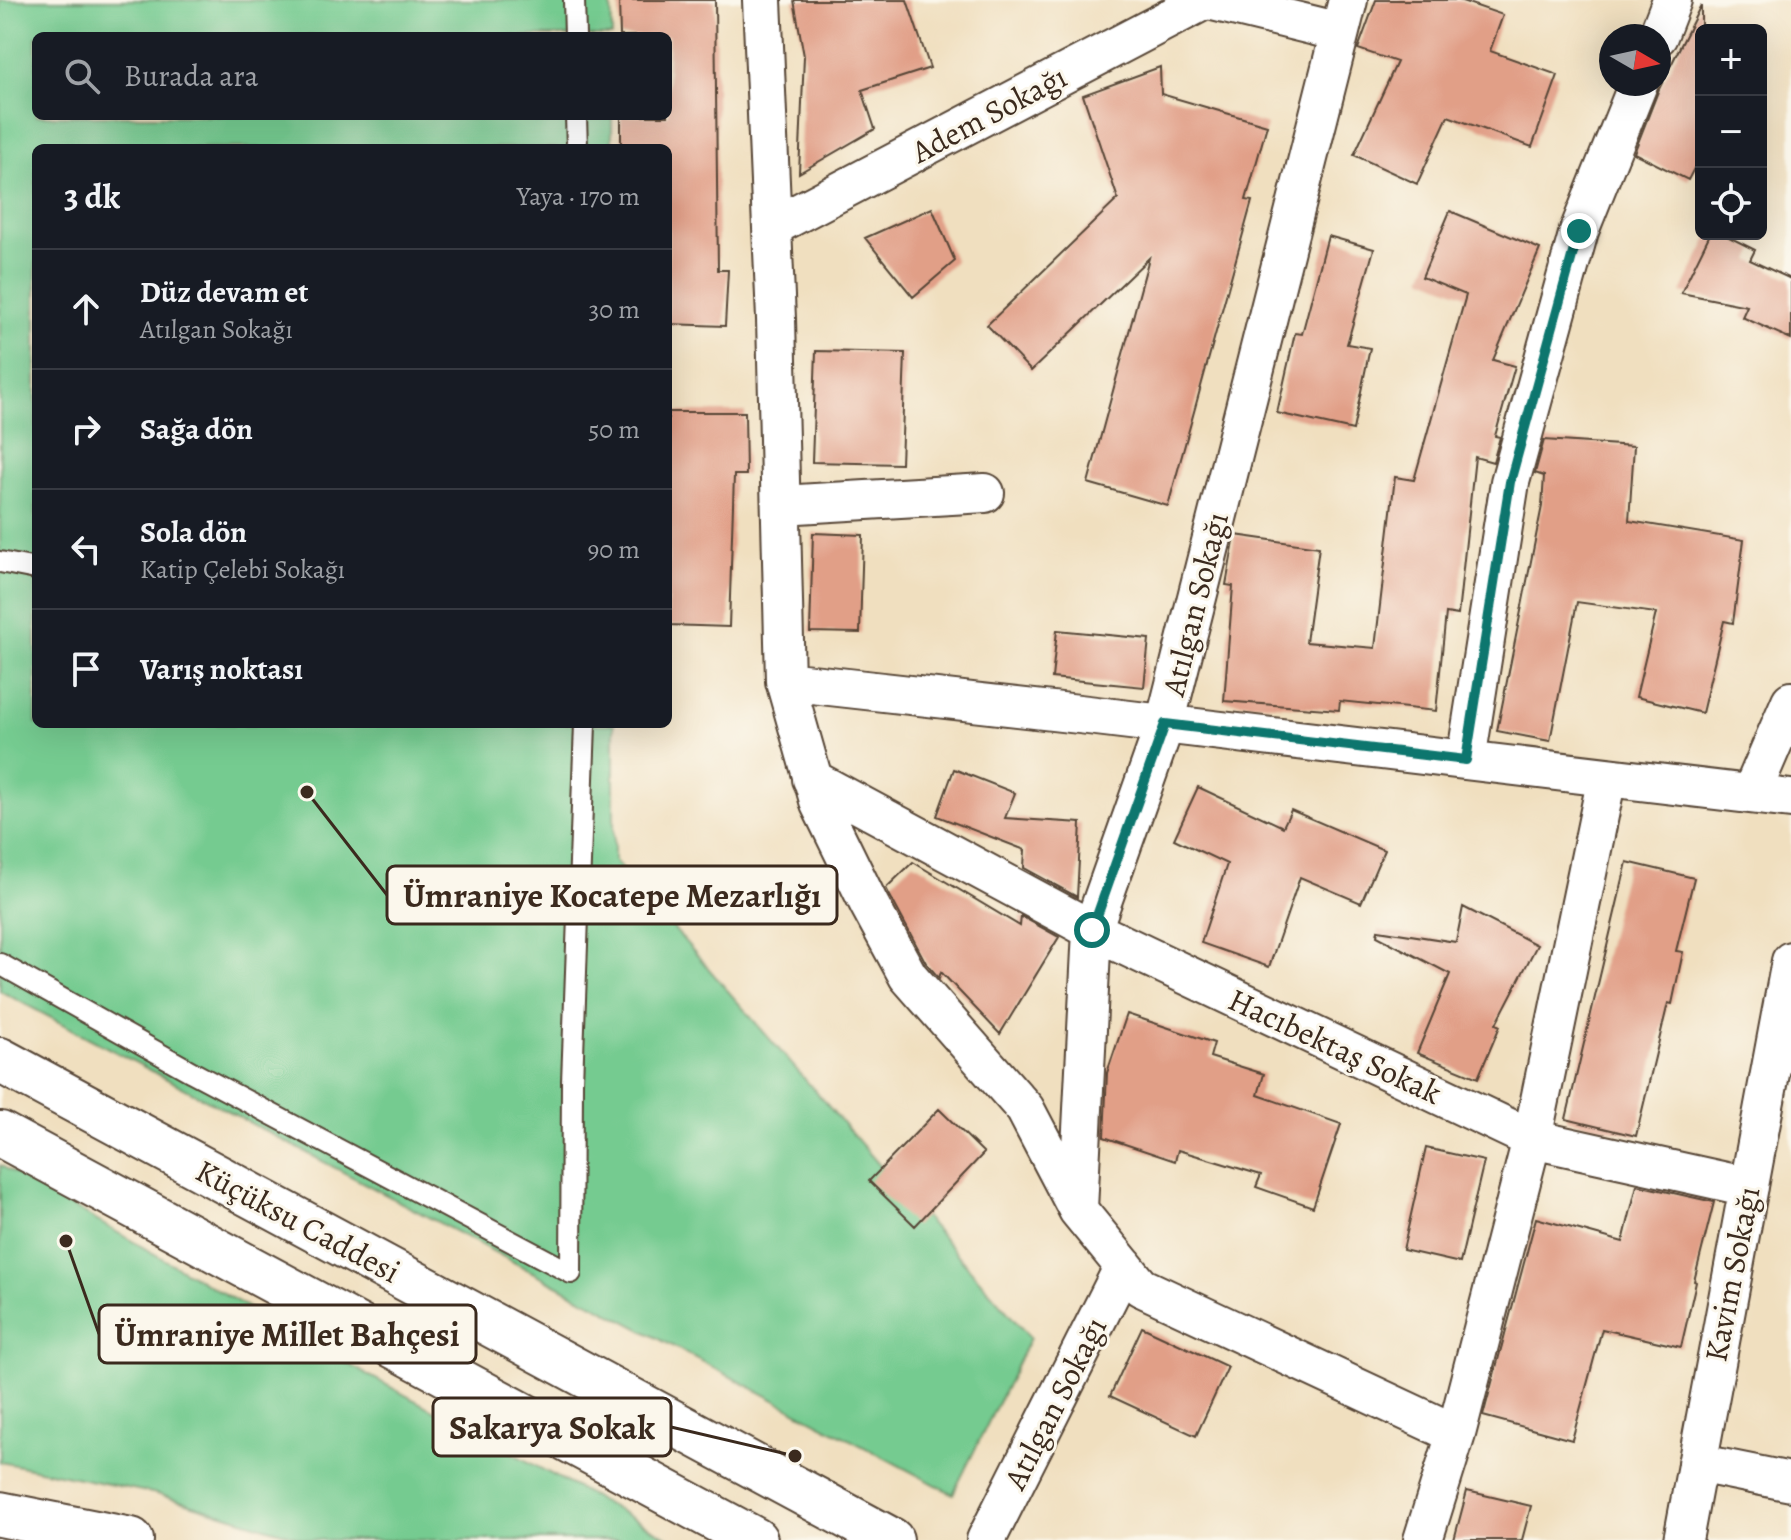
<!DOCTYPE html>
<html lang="tr">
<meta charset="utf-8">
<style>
:root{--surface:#171b24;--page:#242831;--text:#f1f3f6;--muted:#9ea1a6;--line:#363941}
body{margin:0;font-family:Alegreya,serif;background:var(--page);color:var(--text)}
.controls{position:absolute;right:24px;top:24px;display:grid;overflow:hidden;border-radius:12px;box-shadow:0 8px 32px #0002}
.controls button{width:72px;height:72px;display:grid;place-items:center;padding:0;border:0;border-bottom:2px solid var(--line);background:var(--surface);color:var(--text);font:40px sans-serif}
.compass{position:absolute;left:1599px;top:24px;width:72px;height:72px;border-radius:50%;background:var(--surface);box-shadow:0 8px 32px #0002;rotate:99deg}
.stop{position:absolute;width:24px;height:24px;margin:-18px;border:6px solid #0f766e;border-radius:50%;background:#fff}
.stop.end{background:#0f766e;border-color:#fff;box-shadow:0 2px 8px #0008}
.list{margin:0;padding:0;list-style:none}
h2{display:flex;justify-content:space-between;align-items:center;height:104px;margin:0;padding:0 32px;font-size:34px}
h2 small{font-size:26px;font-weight:400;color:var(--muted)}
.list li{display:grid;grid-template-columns:52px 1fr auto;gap:24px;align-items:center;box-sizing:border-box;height:120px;padding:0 32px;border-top:2px solid var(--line)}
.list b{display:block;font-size:30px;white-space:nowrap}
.list p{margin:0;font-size:26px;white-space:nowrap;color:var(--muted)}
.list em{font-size:26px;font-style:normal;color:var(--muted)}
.icon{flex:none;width:44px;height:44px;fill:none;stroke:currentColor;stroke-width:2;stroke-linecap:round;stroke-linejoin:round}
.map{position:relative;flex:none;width:1791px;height:1540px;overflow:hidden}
.search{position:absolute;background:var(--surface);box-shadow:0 8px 32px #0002;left:32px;top:32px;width:640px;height:88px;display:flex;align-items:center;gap:20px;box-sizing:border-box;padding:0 28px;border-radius:12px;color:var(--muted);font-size:30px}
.panel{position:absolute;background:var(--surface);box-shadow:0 8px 32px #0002;left:32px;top:144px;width:640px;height:584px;border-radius:12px}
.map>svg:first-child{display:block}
.green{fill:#75cb90;stroke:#587a57;stroke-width:2}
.building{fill:#e19f87}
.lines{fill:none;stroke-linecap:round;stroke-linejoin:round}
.service-casing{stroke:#564536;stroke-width:24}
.minor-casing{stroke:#564536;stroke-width:42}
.primary-casing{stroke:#564536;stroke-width:48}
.motorway-casing{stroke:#564536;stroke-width:48}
.service{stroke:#fff;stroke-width:20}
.minor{stroke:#fff;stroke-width:38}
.primary{stroke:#fff;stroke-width:44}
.motorway{stroke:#fff;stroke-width:44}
.route{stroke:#0f766e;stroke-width:10}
.labels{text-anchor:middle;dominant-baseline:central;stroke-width:6;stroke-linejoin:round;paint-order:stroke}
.street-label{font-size:32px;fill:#3b2a1e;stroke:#fbf7ec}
.leader{fill:none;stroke:#3b2a1e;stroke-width:3}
.callout-dot{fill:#3b2a1e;stroke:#fbf7ec;stroke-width:3}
.callout{fill:#fbf7ec;stroke:#3b2a1e;stroke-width:3}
.callout-label{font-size:34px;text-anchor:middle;font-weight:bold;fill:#3b2a1e}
</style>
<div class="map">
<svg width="1791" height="1540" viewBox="0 0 1791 1540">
<rect width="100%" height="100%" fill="#fbf7ec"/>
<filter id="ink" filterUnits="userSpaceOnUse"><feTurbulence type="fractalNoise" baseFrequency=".0125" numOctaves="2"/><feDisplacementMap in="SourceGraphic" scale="16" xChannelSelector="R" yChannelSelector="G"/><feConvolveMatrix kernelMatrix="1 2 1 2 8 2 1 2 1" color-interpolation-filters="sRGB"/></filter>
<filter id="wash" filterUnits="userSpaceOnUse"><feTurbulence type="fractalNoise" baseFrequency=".006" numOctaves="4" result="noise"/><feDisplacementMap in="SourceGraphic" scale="32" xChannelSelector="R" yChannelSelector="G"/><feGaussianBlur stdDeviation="1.8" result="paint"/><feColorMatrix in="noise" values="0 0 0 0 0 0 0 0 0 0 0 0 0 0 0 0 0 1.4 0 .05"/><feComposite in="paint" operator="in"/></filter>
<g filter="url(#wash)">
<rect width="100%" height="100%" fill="#f0dfbf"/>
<path class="green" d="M 0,0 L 611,0 L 612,36 L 36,36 L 36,116 L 612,116 L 612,148 L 36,148 L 36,724 L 614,724 L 614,860 L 1030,1338 L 953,1494 L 0,991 Z
M 0,1165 L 320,1349 L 673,1540 L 308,1540 L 157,1494 L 0,1462 Z"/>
<g id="blocks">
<path class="building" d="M 619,0 L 715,0 L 718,270 L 728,270 L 725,326 L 668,324 L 668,148 L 621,148 L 621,116 L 668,116 L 668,36 L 620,36 Z
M 794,0 L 907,0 L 930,68 L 862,90 L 875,129 L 799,173 L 804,56 Z
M 1376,0 L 1459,0 L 1503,15 L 1490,51 L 1558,75 L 1532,147 L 1448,116 L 1417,184 L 1354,155 L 1397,62 L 1358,49 Z
M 1701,5 L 1701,155 L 1688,180 L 1634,153 L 1659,89 Z
M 1160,67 L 1161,94 L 1267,125 L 1246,200 L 1252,201 L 1168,506 L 1088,483 L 1149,258 L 1031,371 L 987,325 L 1118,199 L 1083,95 Z
M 932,208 L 955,261 L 913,297 L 865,238 Z
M 1450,211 L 1540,249 L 1493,360 L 1515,366 L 1495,436 L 1500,437 L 1493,462 L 1475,457 L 1458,615 L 1446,613 L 1436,711 L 1340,701 L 1339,710 L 1224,701 L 1233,586 L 1226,585 L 1235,535 L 1319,547 L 1306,642 L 1375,648 L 1395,477 L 1414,480 L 1466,295 L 1422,277 Z
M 1710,234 L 1723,234 L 1755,250 L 1750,260 L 1791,279 L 1791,339 L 1742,317 L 1747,306 L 1681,293 Z
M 1328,236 L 1374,249 L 1347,344 L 1370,348 L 1353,430 L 1277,413 L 1295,333 L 1302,334 Z
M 816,351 L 905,353 L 901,464 L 812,462 Z
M 668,412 L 745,412 L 746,475 L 734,475 L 729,627 L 668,625 Z
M 1544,440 L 1634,446 L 1629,521 L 1744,540 L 1733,623 L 1724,621 L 1702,713 L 1636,697 L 1656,613 L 1577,602 L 1550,741 L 1497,731 L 1542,506 L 1544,476 L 1535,473 Z
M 813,533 L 863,535 L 860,633 L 810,632 Z
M 1057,630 L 1149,639 L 1144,687 L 1052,678 Z
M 954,769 L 1015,793 L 1005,818 L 1081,823 L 1077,897 L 1024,868 L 1025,850 L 937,816 Z
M 1198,787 L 1283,827 L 1291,810 L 1384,850 L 1361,903 L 1300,877 L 1269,967 L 1201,943 L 1227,864 L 1174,839 Z
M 913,862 L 1020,926 L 1021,916 L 1059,937 L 1000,1034 L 941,972 L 939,978 L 926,963 L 889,894 L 886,888 Z
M 1627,862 L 1694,878 L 1676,951 L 1683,952 L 1672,1004 L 1668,1003 L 1636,1136 L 1566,1119 Z
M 1463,907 L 1537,945 L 1496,1024 L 1500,1026 L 1478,1078 L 1417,1053 L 1450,974 L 1377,936 L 1378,930 L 1456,942 Z
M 1127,1014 L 1214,1043 L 1210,1057 L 1264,1074 L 1258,1095 L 1341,1124 L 1313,1207 L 1256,1187 L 1261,1175 L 1178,1150 L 1175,1161 L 1104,1137 L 1107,1073 Z
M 939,1109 L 984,1153 L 915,1226 L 869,1181 Z
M 1426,1148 L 1484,1161 L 1460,1263 L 1403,1250 Z
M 1637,1185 L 1714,1202 L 1694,1281 L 1696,1282 L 1681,1347 L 1602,1329 L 1572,1440 L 1483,1416 L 1536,1218 L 1623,1242 Z
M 1142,1327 L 1228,1367 L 1196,1436 L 1110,1396 Z
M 1467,1491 L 1531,1506 L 1522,1540 L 1454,1540 Z"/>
</g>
</g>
<g filter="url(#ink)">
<use href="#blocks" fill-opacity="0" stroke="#564536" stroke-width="2"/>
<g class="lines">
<defs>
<path id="service" d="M 574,0 L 575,36
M 576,116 L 577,148
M 0,562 L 36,569
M 0,964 L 192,1072 L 571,1273 L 572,1082 L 585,724"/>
<path id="minor" d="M 762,0 L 776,319 L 785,681 L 820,804 L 869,904 L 908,976 L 1025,1109 L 1078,1210 L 1141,1287 L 1456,1434 L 1423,1540
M 1209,0 L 1340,32
M 1658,36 L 1672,0
M 772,227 L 1205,0
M 781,505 L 985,493
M 785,681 L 1088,715 L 1791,799
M 1466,760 L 1510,482 L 1579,231 L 1638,84
M 812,779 L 1092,930 L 1532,1139 L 1607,777
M 1751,794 L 1791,701
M 1078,1209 L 1092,930 L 1165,724 L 1348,0
M 1456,1434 L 1532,1139 L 1749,1187
M 1697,1463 L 1791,1482
M 986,1540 L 1124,1266
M 1683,1540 L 1791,961"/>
<path id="primary" d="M 0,1060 L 891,1540
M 0,1134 L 755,1540"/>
<path id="motorway" d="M 0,1514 L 131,1540"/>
</defs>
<use href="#service" class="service-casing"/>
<use href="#minor" class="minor-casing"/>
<use href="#primary" class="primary-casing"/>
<use href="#motorway" class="motorway-casing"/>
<use href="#service" class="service"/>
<use href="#minor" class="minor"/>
<use href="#primary" class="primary"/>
<use href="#motorway" class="motorway"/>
</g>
</g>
<g class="lines" filter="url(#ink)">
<path class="route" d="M 1092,930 L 1165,724 L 1466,760 L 1510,482 L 1579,231"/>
</g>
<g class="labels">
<g class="street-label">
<text transform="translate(989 114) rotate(-28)">Adem Sokağı</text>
<text transform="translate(1195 604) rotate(-76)">Atılgan Sokağı</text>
<text transform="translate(1335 1046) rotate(25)">Hacıbektaş Sokak</text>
<text transform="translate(298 1221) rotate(28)">Küçüksu Caddesi</text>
<text transform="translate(1732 1274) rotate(-79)">Kavim Sokağı</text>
<text transform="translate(1055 1403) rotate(-63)">Atılgan Sokağı</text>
</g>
</g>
<path class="leader" d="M307 792L387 895M66 1241L99 1334M795 1456L671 1427"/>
<g class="callout-dot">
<circle cx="307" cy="792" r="8"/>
<circle cx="66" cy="1241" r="8"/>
<circle cx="795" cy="1456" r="8"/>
</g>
<g class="callout">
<rect x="387" y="866" width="450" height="58" rx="8"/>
<rect x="99" y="1305" width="377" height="58" rx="8"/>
<rect x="433" y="1398" width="238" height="58" rx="8"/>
</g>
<g class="callout-label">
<text x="612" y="907">Ümraniye Kocatepe Mezarlığı</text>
<text x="287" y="1346">Ümraniye Millet Bahçesi</text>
<text x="552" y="1439">Sakarya Sokak</text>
</g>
</svg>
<div class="controls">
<button>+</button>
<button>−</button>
<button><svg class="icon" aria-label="locate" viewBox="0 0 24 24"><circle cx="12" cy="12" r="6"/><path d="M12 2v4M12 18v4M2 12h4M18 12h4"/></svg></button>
</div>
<svg class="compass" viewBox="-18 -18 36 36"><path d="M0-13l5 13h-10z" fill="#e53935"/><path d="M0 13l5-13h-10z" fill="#9ea1a6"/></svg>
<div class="stop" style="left:1092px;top:930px"></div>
<div class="stop end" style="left:1579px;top:231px"></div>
<div class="search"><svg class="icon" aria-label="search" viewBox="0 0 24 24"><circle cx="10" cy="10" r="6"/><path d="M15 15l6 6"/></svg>Burada ara</div>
<section class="panel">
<h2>3 dk<small>Yaya · 170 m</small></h2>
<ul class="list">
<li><svg class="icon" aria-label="ahead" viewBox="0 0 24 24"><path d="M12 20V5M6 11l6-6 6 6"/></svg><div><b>Düz devam et</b><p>Atılgan Sokağı</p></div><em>30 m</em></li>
<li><svg class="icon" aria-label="right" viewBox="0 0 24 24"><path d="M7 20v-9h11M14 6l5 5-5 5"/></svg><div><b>Sağa dön</b></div><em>50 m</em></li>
<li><svg class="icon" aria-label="left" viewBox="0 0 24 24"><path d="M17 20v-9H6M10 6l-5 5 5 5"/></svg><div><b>Sola dön</b><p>Katip Çelebi Sokağı</p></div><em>90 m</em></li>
<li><svg class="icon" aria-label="arrive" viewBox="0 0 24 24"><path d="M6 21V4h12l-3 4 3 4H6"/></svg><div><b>Varış noktası</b></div></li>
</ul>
</section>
</div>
